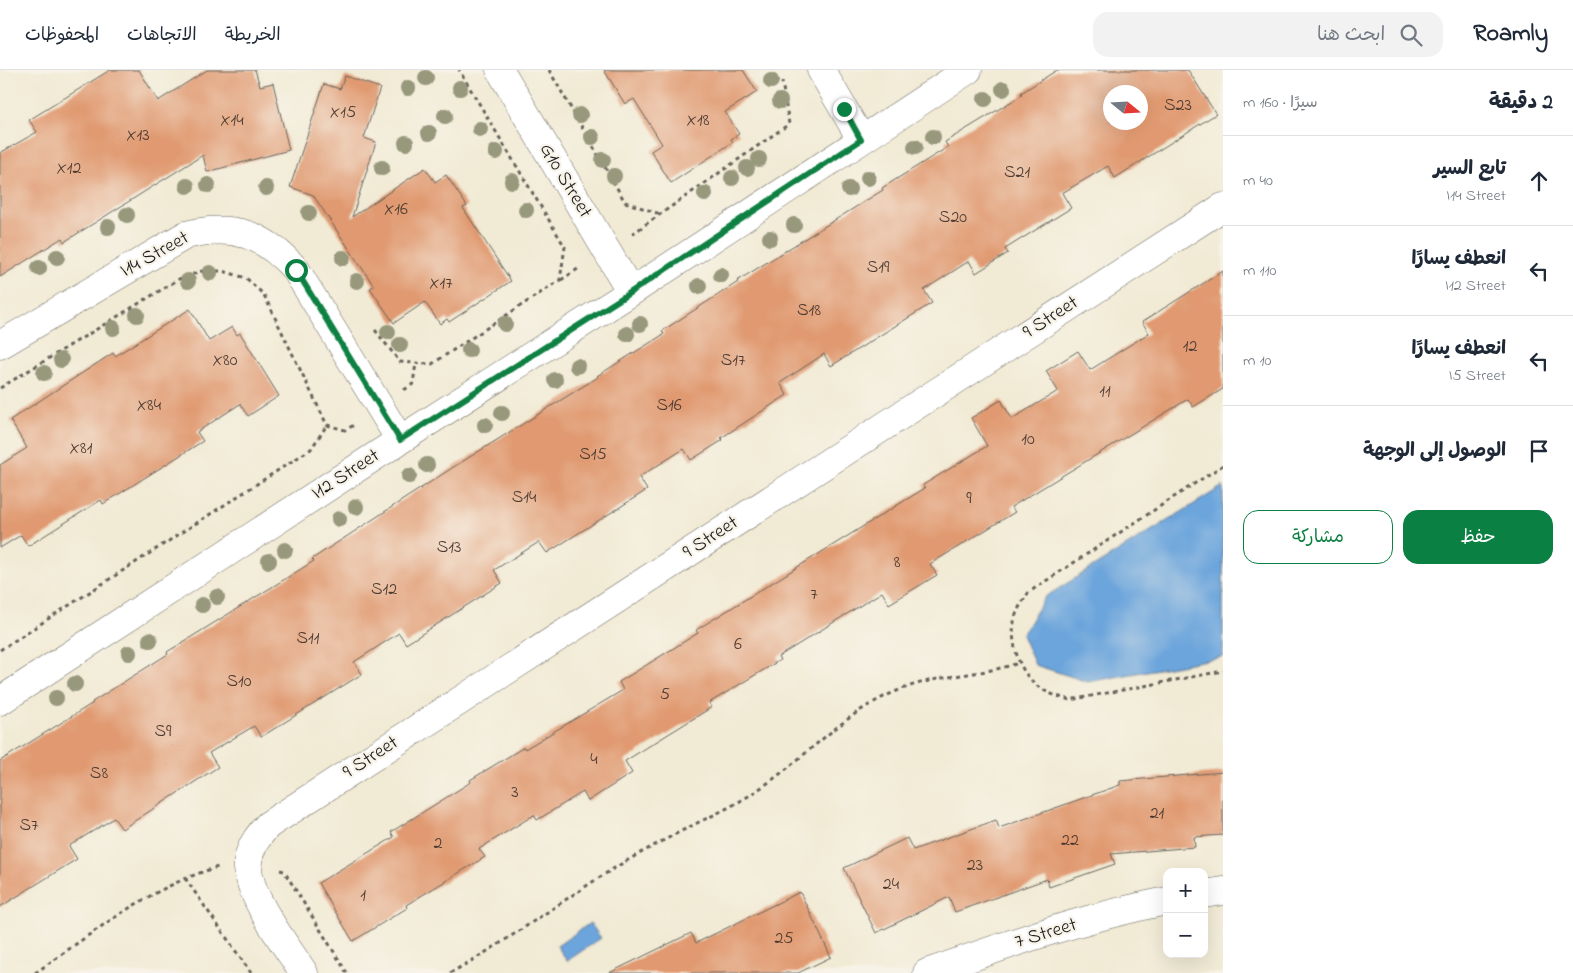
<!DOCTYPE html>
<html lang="ar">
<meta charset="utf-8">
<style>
:root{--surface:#fff;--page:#f2f2f3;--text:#1f2937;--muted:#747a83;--line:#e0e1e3;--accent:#0b8043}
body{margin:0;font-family:"Indie Flower","Playpen Sans Arabic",sans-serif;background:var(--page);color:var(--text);direction:rtl}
.controls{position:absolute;right:15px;bottom:15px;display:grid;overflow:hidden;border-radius:10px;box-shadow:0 5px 20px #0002}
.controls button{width:45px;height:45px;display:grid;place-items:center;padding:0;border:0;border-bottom:1px solid var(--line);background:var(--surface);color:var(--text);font:25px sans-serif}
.compass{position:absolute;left:1103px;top:15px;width:45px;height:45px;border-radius:50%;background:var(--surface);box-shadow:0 5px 20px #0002;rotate:108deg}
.stop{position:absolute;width:15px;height:15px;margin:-11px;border:4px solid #0b8043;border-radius:50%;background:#fff}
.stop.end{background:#0b8043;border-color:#fff;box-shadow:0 1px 5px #0008}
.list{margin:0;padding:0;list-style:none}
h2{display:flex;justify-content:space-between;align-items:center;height:65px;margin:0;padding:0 20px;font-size:21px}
h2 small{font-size:16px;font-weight:400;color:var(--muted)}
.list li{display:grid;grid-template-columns:32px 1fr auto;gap:15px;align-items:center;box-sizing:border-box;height:90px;padding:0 20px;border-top:1px solid var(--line)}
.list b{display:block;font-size:19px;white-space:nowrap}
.list p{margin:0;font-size:16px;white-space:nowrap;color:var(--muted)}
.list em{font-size:16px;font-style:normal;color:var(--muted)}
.actions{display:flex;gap:10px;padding:15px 20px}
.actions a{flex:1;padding:11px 0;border:1px solid var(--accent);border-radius:15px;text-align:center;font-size:18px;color:var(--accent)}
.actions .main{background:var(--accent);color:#fff}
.icon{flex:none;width:28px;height:28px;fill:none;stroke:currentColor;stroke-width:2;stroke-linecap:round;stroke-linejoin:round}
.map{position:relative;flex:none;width:1223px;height:903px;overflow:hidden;direction:ltr}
header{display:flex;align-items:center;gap:30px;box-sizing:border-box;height:70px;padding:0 25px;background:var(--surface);border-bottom:1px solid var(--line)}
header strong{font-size:24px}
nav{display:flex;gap:28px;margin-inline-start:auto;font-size:18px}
.search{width:350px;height:45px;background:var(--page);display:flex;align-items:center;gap:12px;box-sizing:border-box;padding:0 18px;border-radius:15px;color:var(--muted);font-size:19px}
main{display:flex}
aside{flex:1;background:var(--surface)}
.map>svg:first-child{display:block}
.water{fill:#6ca5dc;stroke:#44607c}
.building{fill:#e09970;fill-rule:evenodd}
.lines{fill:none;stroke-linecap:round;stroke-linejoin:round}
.minor-casing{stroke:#67645c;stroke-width:29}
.path{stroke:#67645c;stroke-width:3;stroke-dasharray:4 4;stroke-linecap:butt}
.minor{stroke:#fff;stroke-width:28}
.tree{fill:#97987c}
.route{stroke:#0b8043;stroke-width:6}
.labels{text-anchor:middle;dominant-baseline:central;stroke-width:4.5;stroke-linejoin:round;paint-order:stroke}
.number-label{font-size:18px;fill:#4d3b31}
.street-label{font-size:20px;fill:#1c1c1c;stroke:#f7f3e8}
</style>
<header>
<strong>Roamly</strong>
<div class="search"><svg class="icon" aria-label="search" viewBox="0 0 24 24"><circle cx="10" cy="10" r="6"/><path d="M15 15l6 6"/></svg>ابحث هنا</div>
<nav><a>الخريطة</a><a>الاتجاهات</a><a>المحفوظات</a></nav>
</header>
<main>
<aside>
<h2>2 دقيقة<small>سيرًا · 160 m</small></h2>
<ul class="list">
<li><svg class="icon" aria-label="ahead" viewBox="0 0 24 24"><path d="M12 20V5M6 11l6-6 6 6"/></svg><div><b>تابع السير</b><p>I14 Street</p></div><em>40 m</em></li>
<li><svg class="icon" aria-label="left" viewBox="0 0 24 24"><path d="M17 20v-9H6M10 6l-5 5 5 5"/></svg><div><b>انعطف يسارًا</b><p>I12 Street</p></div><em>110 m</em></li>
<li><svg class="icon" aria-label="left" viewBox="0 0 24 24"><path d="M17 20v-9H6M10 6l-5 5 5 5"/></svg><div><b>انعطف يسارًا</b><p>I5 Street</p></div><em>10 m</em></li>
<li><svg class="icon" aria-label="arrive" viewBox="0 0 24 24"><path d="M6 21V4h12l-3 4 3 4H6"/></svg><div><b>الوصول إلى الوجهة</b></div></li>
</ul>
<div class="actions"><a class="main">حفظ</a><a>مشاركة</a></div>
</aside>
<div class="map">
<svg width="1223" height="903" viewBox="0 0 1223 903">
<rect width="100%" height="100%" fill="#f7f3e8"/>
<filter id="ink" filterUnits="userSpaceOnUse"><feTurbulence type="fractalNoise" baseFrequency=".02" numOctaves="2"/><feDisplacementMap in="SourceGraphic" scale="10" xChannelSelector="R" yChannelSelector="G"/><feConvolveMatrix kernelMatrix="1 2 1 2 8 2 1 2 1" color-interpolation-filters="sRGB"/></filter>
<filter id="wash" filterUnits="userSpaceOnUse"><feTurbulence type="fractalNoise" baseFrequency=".0096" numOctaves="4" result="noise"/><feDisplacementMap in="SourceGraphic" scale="20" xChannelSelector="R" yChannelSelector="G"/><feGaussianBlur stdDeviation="1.12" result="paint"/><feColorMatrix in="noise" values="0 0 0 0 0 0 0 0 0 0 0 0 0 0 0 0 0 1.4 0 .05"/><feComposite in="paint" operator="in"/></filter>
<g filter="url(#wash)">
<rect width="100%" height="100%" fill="#f1ead4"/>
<path class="water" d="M 1223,416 L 1223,587 L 1088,612 L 1035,595 L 1022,565 L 1045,527 Z
M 590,853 L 601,868 L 567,891 L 557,876 Z"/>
<g id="blocks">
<path class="building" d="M 110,0 L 139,0 L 158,31 L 207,0 L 255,0 L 260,16 L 273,13 L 289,80 L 207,102 L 203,85 L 64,172 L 62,168 L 0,207 L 0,83 L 37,62 L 29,50 Z
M 604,0 L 743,0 L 757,22 L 725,42 L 739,64 L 731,69 L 733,72 L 671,113 L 651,81 L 662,74 L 634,29 L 625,34 Z
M 1057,0 L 1188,0 L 1216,44 L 1115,108 L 1108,96 L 1062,123 L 1071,138 L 1005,179 L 1008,183 L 976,203 L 969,191 L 924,220 L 932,233 L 831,296 L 824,284 L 780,313 L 787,325 L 721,368 L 723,370 L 691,390 L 684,379 L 639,407 L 647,420 L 547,483 L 539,472 L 494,500 L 502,513 L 406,574 L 399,563 L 354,592 L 362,604 L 330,624 L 261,667 L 254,656 L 209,683 L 218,697 L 122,759 L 114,748 L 69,776 L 77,789 L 0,837 L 0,691 L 93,633 L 92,632 L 168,584 L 167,582 L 314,491 L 312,489 L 452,398 L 598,307 L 597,306 L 664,264 L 662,261 L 738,212 L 737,211 L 883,120 L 882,118 L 948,77 L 945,72 L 1022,25 L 1021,23 ZM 1110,22 L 1140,22 L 1140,52 L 1110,52 Z
M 345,6 L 380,18 L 364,68 L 376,72 L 352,147 L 425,98 L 435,112 L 446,105 L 467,136 L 463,138 L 511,211 L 449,252 L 447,249 L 440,254 L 425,232 L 394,253 L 370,218 L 374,216 L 313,125 L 290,117 L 324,14 L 340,19 Z
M 1223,201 L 1223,319 L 1193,337 L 1188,329 L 1011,437 L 1015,442 L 930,494 L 937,505 L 889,534 L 882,522 L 778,587 L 780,590 L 709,633 L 712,637 L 625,691 L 632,703 L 588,731 L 583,722 L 537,750 L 534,745 L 479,779 L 485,787 L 406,835 L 407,838 L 353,871 L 318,813 L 394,767 L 391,762 L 471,712 L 470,710 L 524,677 L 525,679 L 623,620 L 619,612 L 698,563 L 696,560 L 925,418 L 923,415 L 987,376 L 971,348 L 1001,330 L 1012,349 L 1058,321 L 1046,301 L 1078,281 L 1090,300 L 1149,263 L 1142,252 Z
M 190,239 L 209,271 L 232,257 L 237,265 L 240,263 L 279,326 L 248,346 L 240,334 L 197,362 L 203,371 L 103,434 L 101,430 L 28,476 L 21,465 L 0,478 L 0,395 L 27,378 L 10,350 L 113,283 L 115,286 Z
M 1223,702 L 1223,765 L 1194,767 L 1195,777 L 1111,784 L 1115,794 L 1049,817 L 1047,809 L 955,842 L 949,827 L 876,863 L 844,798 L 907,768 L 913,780 L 996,750 L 999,758 L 1120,715 L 1120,711 Z
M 800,822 L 831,887 L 798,903 L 609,903 L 691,863 L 696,873 Z"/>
</g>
</g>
<g filter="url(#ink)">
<use href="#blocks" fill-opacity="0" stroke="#67645c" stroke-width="1"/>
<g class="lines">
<defs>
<path id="minor" d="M 500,0 L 631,222
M 821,0 L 861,69
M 0,275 L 186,165 C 233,153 264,164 296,200 L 400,370
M 0,631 L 400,370 L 631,222 L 968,0
M 1204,824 L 1223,821
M 304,903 C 286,875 245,824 248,791 C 250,776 259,765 268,755 L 1223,137
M 927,903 C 1005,875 1085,847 1167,831"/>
</defs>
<use href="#minor" class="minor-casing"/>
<path class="path" d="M 549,0 L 625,132 L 660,144
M 632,164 L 789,54 L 782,12
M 561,210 L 581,197
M 375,260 L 400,292 L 432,294 L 560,210 L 565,177 L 459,0
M 0,318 L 179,209 L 202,201 L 223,201 L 246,208 L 264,225 L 327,355 L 345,360 L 354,355
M 404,320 L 413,314 L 416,293
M 1223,395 L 1029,522 C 1025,528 1020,535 1017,542 C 1008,562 1016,596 1032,611 C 1042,622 1056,626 1070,630 L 1223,601
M 0,580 L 311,379 L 327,355
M 280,800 L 284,801 L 347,903
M 185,808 L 251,903
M 35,903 C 93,863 149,817 218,797
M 450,903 C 507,872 558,833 613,799 C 641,782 670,767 699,752 C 720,742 741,732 759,719 C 806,688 844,642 897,621 C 937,604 979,606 1019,593"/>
<use href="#minor" class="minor"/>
</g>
<g class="tree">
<circle cx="426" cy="8" r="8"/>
<circle cx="771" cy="11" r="8"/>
<circle cx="408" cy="18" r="8"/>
<circle cx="460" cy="18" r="8"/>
<circle cx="1003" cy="19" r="8"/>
<circle cx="985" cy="29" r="8"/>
<circle cx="780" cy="31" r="8"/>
<circle cx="580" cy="45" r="8"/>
<circle cx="445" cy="46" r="8"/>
<circle cx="480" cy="59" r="8"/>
<circle cx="429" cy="63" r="8"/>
<circle cx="592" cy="67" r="8"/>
<circle cx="933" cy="67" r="8"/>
<circle cx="406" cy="73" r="8"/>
<circle cx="915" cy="77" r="8"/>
<circle cx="496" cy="82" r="8"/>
<circle cx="759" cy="89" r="8"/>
<circle cx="603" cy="90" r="8"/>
<circle cx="382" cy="98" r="8"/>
<circle cx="747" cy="98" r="8"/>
<circle cx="614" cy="106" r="8"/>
<circle cx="732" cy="108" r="8"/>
<circle cx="868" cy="108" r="8"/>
<circle cx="512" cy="111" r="8"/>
<circle cx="208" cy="115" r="8"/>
<circle cx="187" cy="116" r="8"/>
<circle cx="266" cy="118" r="8"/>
<circle cx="849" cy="119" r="8"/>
<circle cx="705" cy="124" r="8"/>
<circle cx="526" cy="140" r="8"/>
<circle cx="309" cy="143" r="8"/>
<circle cx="127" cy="145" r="8"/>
<circle cx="794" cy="155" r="8"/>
<circle cx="108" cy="157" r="8"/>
<circle cx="770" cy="168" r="8"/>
<circle cx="57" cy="187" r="8"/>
<circle cx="343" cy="188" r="8"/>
<circle cx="39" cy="198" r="8"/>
<circle cx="210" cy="203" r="8"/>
<circle cx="721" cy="205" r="8"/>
<circle cx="188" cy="211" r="8"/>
<circle cx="357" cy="211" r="8"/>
<circle cx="699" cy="216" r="8"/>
<circle cx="137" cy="245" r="8"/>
<circle cx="505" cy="254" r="8"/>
<circle cx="640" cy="254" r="8"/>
<circle cx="113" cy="258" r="8"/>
<circle cx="388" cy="262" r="8"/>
<circle cx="627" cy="264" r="8"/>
<circle cx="400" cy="275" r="8"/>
<circle cx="469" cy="280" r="8"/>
<circle cx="61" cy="290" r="8"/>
<circle cx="577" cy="296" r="8"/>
<circle cx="44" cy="303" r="8"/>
<circle cx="555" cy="310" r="8"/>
<circle cx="502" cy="343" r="8"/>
<circle cx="485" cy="355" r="8"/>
<circle cx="427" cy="395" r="8"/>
<circle cx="409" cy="406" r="8"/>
<circle cx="356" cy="437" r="8"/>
<circle cx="339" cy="449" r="8"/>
<circle cx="285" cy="480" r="8"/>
<circle cx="269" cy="491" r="8"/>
<circle cx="217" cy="527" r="8"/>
<circle cx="202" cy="535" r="8"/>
<circle cx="150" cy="570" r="8"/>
<circle cx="129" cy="583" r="8"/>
<circle cx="75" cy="614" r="8"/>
<circle cx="56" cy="628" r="8"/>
</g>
</g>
<g class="lines" filter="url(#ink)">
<path class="route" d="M 296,200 L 400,370 L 631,222 L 861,70 L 844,39"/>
</g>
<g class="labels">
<g class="number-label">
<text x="1178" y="36">S23</text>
<text x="343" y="43">X15</text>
<text x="232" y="51">X14</text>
<text x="698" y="51">X18</text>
<text x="138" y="66">X13</text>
<text x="69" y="99">X12</text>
<text x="1017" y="103">S21</text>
<text x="396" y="140">X16</text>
<text x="953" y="148">S20</text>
<text x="878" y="198">S19</text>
<text x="441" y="214">X17</text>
<text x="809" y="241">S18</text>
<text x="1190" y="277">12</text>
<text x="225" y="291">X80</text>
<text x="733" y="291">S17</text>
<text x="1105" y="322">11</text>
<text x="149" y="336">X84</text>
<text x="669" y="336">S16</text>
<text x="1028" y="370">10</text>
<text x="81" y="379">X81</text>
<text x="593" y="385">S15</text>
<text x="524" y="428">S14</text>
<text x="969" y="429">9</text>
<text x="449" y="478">S13</text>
<text x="897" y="493">8</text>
<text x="384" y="520">S12</text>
<text x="814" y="525">7</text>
<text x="308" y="569">S11</text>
<text x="738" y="575">6</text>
<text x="239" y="612">S10</text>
<text x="665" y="625">5</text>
<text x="163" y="662">S9</text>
<text x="594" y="690">4</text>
<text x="99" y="704">S8</text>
<text x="515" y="723">3</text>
<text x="1157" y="744">21</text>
<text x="29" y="756">S7</text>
<text x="1070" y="771">22</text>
<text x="438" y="774">2</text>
<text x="975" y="796">23</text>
<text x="891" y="815">24</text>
<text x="363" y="826">1</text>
<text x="784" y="869">25</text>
</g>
<g class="street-label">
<text transform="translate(565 111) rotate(59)">G10 Street</text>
<text transform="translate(155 185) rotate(-29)">I14 Street</text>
<text transform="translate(1051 248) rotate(-33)">9 Street</text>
<text transform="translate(346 405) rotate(-33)">I12 Street</text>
<text transform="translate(711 468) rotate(-33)">9 Street</text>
<text transform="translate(371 688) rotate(-33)">9 Street</text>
<text transform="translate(1046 864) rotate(-17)">7 Street</text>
</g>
</g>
</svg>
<div class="controls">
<button>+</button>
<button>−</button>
</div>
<svg class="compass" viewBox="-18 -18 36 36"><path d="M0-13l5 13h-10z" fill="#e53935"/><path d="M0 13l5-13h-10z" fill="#747a83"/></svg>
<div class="stop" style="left:296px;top:200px"></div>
<div class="stop end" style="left:844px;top:39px"></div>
</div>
</main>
